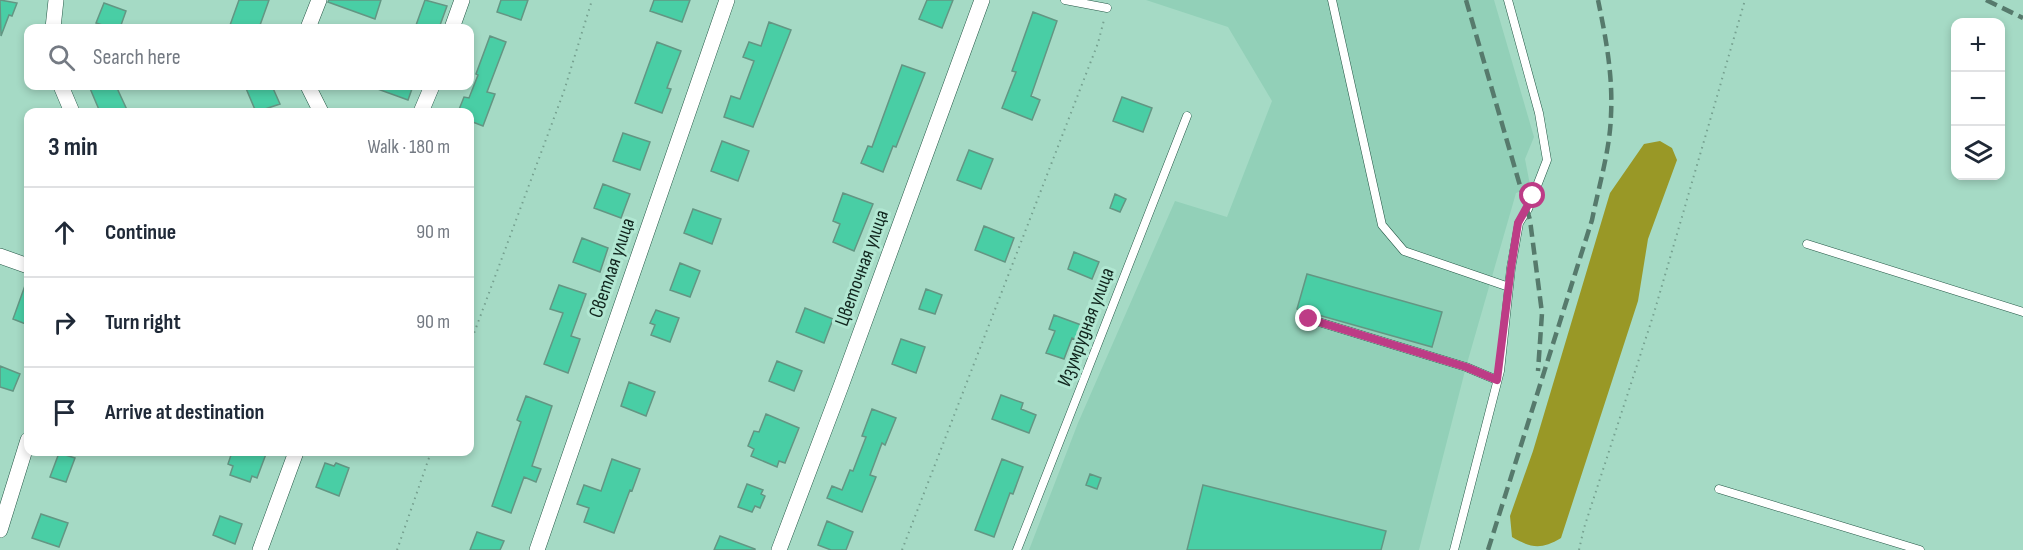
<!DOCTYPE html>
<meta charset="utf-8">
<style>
:root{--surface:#fff;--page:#f6f6f7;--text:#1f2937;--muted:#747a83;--line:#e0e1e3}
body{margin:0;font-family:"Sofia Sans Condensed",sans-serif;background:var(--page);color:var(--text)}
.controls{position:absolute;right:18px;top:18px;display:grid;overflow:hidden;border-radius:12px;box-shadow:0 3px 9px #0003}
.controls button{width:54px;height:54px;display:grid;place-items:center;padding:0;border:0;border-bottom:2px solid var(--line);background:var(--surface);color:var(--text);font:30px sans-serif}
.stop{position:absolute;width:18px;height:18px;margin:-14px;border:4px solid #bd3c86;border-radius:50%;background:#fff}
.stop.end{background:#bd3c86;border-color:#fff;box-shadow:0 2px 6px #0008}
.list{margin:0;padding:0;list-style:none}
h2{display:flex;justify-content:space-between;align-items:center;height:78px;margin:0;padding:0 24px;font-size:26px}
h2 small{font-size:20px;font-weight:400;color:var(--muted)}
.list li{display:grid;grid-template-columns:39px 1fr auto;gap:18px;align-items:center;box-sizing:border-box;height:90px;padding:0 24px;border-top:2px solid var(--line)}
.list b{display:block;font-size:22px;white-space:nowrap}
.list em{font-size:20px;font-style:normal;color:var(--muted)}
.icon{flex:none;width:33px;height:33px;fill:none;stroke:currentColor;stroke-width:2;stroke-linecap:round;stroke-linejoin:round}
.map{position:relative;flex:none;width:2023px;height:550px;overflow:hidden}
.search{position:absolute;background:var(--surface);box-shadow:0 3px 9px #0003;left:24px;top:24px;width:450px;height:66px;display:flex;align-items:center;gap:15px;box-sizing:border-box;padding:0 21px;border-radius:12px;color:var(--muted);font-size:22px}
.panel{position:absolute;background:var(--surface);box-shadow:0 3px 9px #0003;left:24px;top:108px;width:450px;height:348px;border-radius:12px}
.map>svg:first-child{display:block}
.built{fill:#92d0b8}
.forest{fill:#999826}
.building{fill:#49cea5;stroke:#639683;stroke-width:1.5}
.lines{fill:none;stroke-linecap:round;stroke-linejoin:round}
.lane-casing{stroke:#245746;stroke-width:9}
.street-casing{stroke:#245746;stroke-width:16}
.path{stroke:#76a190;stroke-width:2;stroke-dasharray:1.5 4.5;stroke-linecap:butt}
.lane{stroke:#fff;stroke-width:8}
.street{stroke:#fff;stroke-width:15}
.rail{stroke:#567a6c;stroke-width:4.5;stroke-dasharray:12 6;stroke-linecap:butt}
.route{stroke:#bd3c86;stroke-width:8}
.labels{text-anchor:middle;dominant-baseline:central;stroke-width:6;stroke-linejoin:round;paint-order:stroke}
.street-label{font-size:20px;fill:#11261e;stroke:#b1e7d2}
</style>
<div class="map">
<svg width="2023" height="550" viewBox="0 0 2023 550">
<rect width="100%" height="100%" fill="#a5dac5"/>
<path class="built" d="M 1146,0 L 1494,0 L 1534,137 L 1525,159 L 1530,185 L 1529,188 L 1516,193 L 1466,367 L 1419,550 L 1029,550 L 1078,423 L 1175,201 L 1227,217 L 1272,101 L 1228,27 Z"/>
<path class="forest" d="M 1660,141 L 1672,148 L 1677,160 L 1648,239 L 1638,301 L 1561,538 C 1541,550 1531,548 1512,537 L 1510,516 L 1533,451 L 1610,193 L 1644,144 Z"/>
<path class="building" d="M 0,0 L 17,3 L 12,16 L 9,15 L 1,36 Z
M 239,0 L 269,0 L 259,28 L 229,28 Z
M 329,0 L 381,0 L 375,19 L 328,2 Z
M 425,0 L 447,6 L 439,28 L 415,28 Z
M 501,0 L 528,0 L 521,20 L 497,12 Z
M 654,0 L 690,0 L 682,22 L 650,11 Z
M 927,0 L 953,0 L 942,28 L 919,19 Z
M 104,3 L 126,11 L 120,28 L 112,28 L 96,23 Z
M 1033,12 L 1057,21 L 1031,96 L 1040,100 L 1032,120 L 1002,108 L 1016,72 L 1012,71 Z
M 769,22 L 791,30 L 753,127 L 724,117 L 731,96 L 740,99 L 754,61 L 743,57 L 749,42 L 761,46 Z
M 490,36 L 506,42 L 487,92 L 495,94 L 483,126 L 470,121 L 470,112 L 458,112 L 464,97 L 469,98 L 478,75 L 476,74 Z
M 657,42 L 681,51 L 667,88 L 671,89 L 662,113 L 635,103 Z
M 902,65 L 925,73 L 896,147 L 893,146 L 883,172 L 861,163 L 868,146 L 872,147 Z
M 89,86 L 116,86 L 128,112 L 100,112 Z
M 245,86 L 272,86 L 280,104 L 256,112 Z
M 372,86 L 413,86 L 408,100 L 372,87 Z
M 1122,97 L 1152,108 L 1143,132 L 1113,121 Z
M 623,133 L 650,142 L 640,170 L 613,161 Z
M 722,141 L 749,151 L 738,181 L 711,171 Z
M 969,150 L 993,159 L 981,189 L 957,180 Z
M 603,184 L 630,194 L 621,218 L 594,208 Z
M 843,193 L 873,204 L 854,251 L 833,242 L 840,224 L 833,221 Z
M 1115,194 L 1126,199 L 1120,212 L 1110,208 Z
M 693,209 L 721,219 L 712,244 L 684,233 Z
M 984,226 L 1014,238 L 1005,262 L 975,250 Z
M 582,238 L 608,248 L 600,272 L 573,262 Z
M 1074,252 L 1099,262 L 1092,279 L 1068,269 Z
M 680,263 L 700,271 L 690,297 L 670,290 Z
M 1307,274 L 1442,312 L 1432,347 L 1297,309 Z
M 27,280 L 28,280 L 28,325 L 13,319 Z
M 559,285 L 586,294 L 571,336 L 580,339 L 568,373 L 544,364 L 563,313 L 550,309 Z
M 926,289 L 942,295 L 935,314 L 919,309 Z
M 805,308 L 833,319 L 824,343 L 796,332 Z
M 656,310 L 679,318 L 670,342 L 651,335 L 655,325 L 650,323 Z
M 1054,315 L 1084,326 L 1079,341 L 1072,338 L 1064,359 L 1046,353 L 1055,331 L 1049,329 Z
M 901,339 L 925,347 L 916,373 L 892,364 Z
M 777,361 L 802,371 L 794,391 L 769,381 Z
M 0,366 L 20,374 L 13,391 L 0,387 Z
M 629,382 L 655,392 L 646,416 L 621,406 Z
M 1001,395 L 1023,403 L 1021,409 L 1036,415 L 1029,433 L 992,419 Z
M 526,396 L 552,406 L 532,466 L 541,469 L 536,482 L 524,477 L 511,513 L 492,506 L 521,422 L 517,420 Z
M 872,409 L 896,418 L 885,445 L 882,443 L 870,475 L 876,477 L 862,512 L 827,498 L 832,486 L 842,490 L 850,470 L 853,471 L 866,437 L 862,436 Z
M 766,414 L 799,428 L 785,463 L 779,461 L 777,467 L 751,456 L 754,449 L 748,446 L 754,431 L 759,432 Z
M 232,452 L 259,452 L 266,454 L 257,478 L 252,476 L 250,482 L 230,475 L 233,466 L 228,464 Z
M 59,453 L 75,458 L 66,482 L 50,477 Z
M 612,459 L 640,469 L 632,491 L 630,490 L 614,533 L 584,522 L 589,508 L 577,504 L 584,485 L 601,491 Z
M 1002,459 L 1023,467 L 1013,494 L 1010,493 L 994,537 L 975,530 Z
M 325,463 L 334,466 L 336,463 L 349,468 L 339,496 L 316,487 Z
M 1090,474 L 1101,478 L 1097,489 L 1086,485 Z
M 747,484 L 763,490 L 761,494 L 765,496 L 760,508 L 755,506 L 752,512 L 738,507 Z
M 1203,485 L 1386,531 L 1381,550 L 1187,550 Z
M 41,514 L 68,523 L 59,547 L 32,538 Z
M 220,516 L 242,524 L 235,544 L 213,535 Z
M 827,521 L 853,532 L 846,550 L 831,550 L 818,545 Z
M 477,532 L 504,541 L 500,550 L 470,550 Z
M 720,536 L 755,549 L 755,550 L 714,550 Z"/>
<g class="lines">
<defs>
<path id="lane" d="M 1065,0 L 1107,8
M 1332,0 L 1382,225 L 1404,251 L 1509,287
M 1807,244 L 2023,312
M 1309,319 L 1466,367 L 1497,380
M 1719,489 L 1920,550
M 1017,550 L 1187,116
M 1454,550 L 1500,371 L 1511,268 L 1519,223 L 1528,209 L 1547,160 L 1539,113 L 1508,0"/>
<path id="street" d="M 53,28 L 56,0
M 308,28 L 319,0
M 452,28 L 462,0
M 61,86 L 72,112
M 308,86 L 321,112
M 421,112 L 432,86
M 0,256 L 28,266
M 0,530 L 28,440
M 260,550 L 296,452
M 537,550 L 727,0
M 779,550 L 841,386 L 982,0"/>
</defs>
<use href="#lane" class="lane-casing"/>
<use href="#street" class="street-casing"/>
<path class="path" d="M 470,344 L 564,91 L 592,0
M 397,550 L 431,452
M 902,550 L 1098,43 L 1104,20
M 1579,550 L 1584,528 L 1654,313 L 1745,0"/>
<use href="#lane" class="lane"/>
<use href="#street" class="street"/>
<path class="rail" d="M 1466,0 L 1530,220 L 1542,313 L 1538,371
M 1986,0 L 2023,18
M 1488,550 L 1592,220 C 1599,185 1610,150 1611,115 C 1613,76 1606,38 1598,0"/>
</g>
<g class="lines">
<path class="route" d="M 1309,319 L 1466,367 L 1497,380 L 1511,268 L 1518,223 L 1533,196"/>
</g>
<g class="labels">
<g class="street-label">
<text transform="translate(612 268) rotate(-71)">Светлая улица</text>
<text transform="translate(862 268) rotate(-70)">Цветочная улица</text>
<text transform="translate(1086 327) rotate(-69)">Изумрудная улица</text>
</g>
</g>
</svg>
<div class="controls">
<button>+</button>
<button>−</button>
<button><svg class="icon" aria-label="layers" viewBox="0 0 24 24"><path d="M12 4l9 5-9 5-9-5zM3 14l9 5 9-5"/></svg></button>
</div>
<div class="stop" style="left:1533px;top:196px"></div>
<div class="stop end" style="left:1309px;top:319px"></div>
<div class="search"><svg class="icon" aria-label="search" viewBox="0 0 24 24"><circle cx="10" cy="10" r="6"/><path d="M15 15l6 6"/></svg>Search here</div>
<section class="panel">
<h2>3 min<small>Walk · 180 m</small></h2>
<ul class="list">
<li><svg class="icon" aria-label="ahead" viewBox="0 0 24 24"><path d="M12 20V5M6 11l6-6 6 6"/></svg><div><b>Continue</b></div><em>90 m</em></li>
<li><svg class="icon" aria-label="right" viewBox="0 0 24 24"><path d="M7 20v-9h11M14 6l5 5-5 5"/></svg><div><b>Turn right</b></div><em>90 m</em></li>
<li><svg class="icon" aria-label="arrive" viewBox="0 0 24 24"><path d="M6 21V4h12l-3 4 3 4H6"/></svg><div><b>Arrive at destination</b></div></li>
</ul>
</section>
</div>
